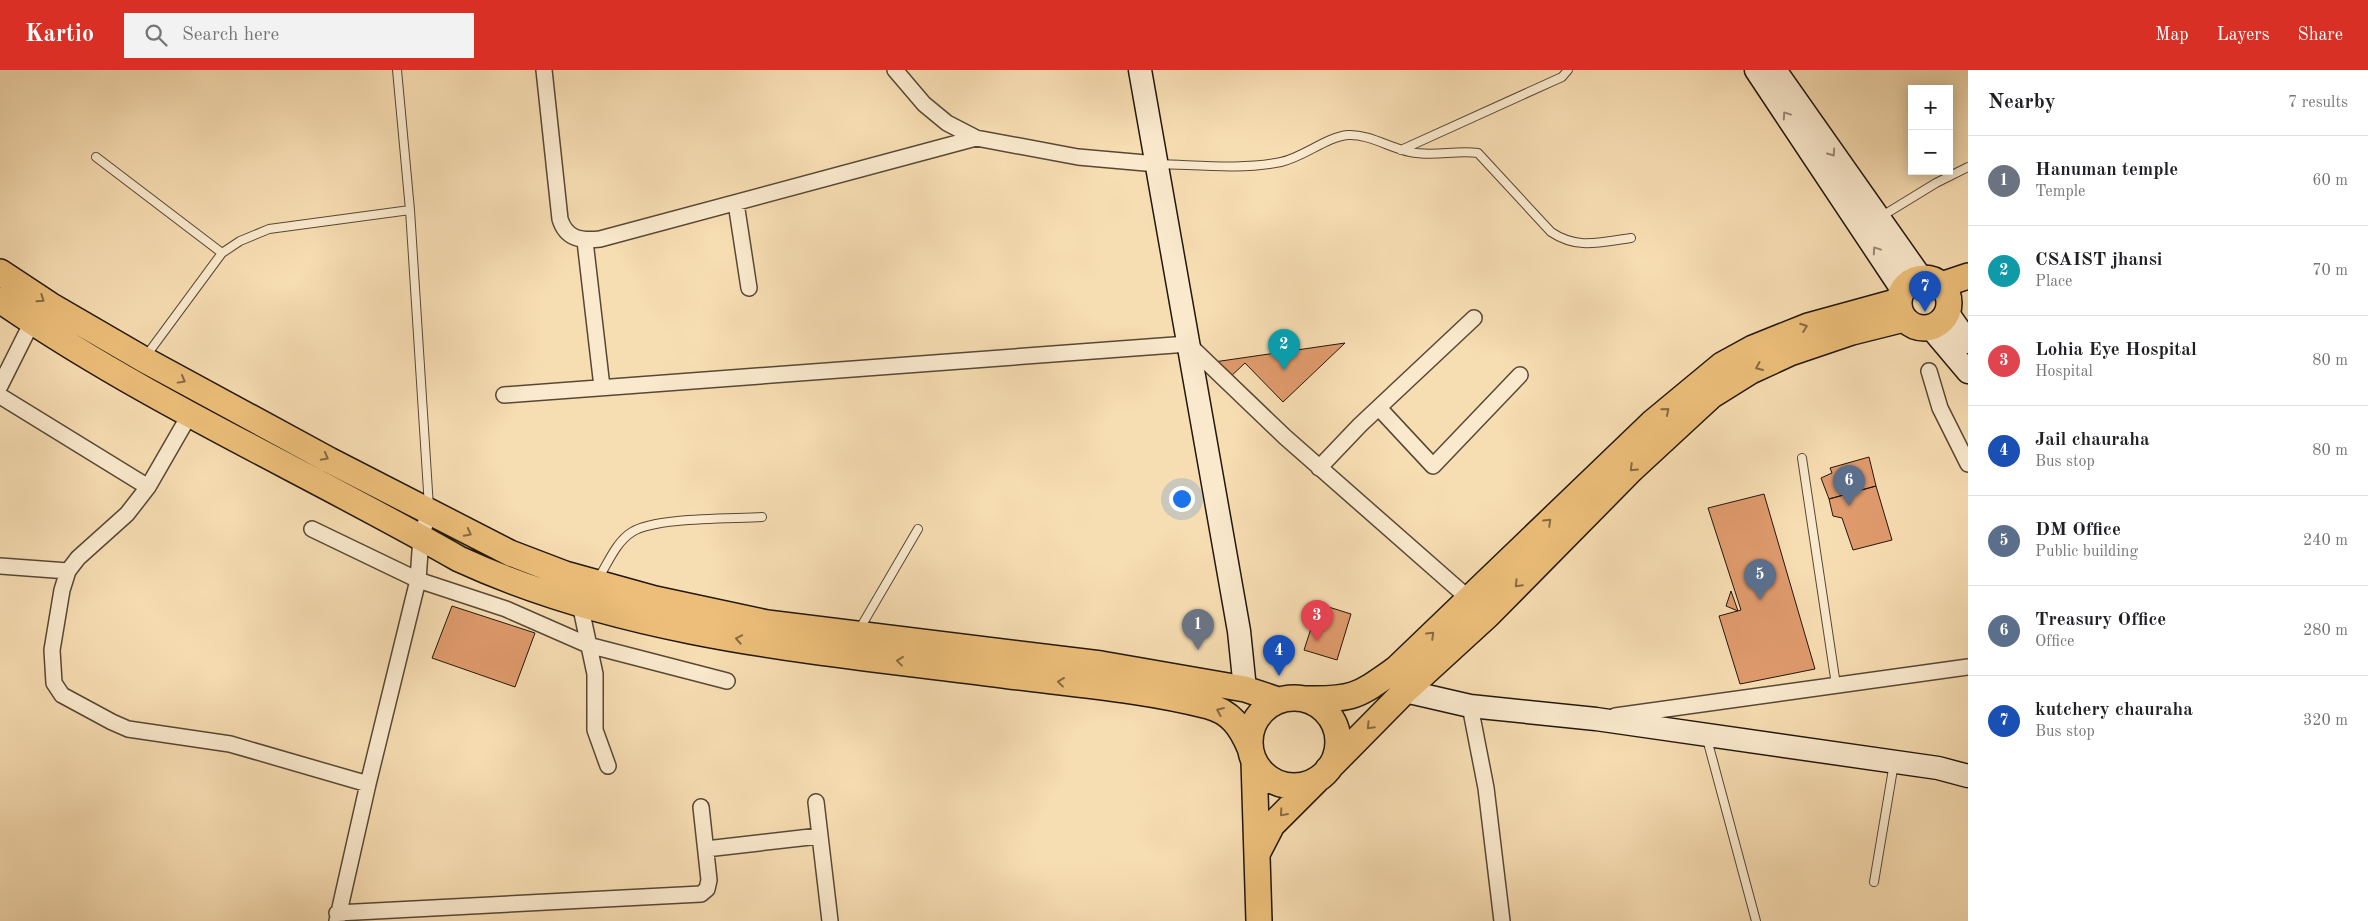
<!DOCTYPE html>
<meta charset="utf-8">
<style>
:root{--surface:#fff;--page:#f2f2f2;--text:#202124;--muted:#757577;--line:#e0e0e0;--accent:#d93025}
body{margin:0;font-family:"Old Standard TT",serif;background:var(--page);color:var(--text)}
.controls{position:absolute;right:15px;top:15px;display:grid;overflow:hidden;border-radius:0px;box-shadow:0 2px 12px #0003}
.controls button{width:45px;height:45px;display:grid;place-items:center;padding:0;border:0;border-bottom:1px solid var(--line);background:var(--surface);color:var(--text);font:25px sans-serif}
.you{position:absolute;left:1181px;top:428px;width:18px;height:18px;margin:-12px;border:4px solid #fff;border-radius:50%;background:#1a73e8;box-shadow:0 0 0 8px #1a73e833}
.badge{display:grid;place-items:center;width:32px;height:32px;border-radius:50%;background:var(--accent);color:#fff;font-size:16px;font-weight:700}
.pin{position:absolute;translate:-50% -41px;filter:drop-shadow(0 1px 2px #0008)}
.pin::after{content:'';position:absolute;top:26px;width:18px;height:15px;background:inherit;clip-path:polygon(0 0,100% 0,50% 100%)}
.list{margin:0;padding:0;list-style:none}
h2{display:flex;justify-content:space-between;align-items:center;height:65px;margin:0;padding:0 20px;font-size:21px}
h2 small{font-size:16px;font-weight:400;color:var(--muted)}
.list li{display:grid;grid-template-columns:32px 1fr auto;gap:15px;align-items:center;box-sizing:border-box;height:90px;padding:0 20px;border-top:1px solid var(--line)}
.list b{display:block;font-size:19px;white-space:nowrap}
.list p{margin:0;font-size:16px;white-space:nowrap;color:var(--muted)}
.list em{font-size:16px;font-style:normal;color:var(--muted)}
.icon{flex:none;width:28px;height:28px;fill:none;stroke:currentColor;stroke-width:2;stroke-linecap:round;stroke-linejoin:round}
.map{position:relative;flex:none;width:1968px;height:851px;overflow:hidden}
header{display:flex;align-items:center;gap:30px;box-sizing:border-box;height:70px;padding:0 25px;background:var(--accent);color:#fff}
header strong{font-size:24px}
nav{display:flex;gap:28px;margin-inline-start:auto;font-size:18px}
.search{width:350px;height:45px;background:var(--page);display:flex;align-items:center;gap:12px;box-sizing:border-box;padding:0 18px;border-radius:0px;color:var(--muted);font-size:19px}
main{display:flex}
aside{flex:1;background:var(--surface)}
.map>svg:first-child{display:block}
.building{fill:#e09b6d;stroke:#22170b}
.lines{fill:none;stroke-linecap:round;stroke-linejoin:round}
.lane-casing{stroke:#574835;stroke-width:10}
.street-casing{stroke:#574835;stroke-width:18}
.secondary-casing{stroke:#22170b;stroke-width:25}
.primary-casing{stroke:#22170b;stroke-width:28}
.lane{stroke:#fae9cd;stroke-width:8}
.street{stroke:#fae9cd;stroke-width:15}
.secondary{stroke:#fae9cd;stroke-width:22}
.primary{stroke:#ecbe79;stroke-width:25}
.oneway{stroke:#998a76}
.oneway2{stroke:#876a42}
</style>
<header>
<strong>Kartio</strong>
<div class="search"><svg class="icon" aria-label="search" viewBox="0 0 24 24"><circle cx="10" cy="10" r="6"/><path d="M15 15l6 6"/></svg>Search here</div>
<nav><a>Map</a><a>Layers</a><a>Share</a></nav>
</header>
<main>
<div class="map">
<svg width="1968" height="851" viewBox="0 0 1968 851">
<rect width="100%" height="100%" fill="#f7ddb2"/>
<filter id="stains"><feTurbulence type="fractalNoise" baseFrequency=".004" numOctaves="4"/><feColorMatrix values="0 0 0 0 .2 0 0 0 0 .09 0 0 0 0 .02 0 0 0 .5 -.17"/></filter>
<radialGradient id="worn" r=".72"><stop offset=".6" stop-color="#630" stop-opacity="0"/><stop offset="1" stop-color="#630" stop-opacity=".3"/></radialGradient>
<path class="building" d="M 1345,273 L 1283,332 L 1245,293 L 1229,308 L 1214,292 Z
M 1869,387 L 1876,416 L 1829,429 L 1821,408 L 1832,403 L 1830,398 Z
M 1876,416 L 1892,470 L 1853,480 L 1842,448 L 1833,446 L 1829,429 Z
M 1764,424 L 1815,599 L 1740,614 L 1719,546 L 1741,540 L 1708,438 Z
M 1731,521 L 1738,541 L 1726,536 Z
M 1319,534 L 1351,544 L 1337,590 L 1304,580 Z
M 452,536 L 535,563 L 515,617 L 432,588 Z"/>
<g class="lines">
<defs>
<path id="lane" d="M 397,0 L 410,140 L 429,437
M 1401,80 L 1562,7 L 1568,0
M 96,87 L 222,183
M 1159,94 C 1199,95 1242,100 1281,92 C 1304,87 1326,67 1348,65 C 1369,64 1390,78 1410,82 C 1433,87 1455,80 1478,83 L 1551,162 C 1578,180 1600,172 1631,168
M 1882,146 L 1936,113 L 1968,97
M 146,286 L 222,183 L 240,171 L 269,159 L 410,140
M 1802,388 L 1836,615
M 598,509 C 608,493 616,472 632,462 C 655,447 732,449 762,447
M 859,560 L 918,459
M 1707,669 L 1756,851
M 1874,812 L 1894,693"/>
<path id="street" d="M 544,0 L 560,149 C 566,169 581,171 600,169 L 976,68
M 895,0 L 924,34 L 947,53 L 976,68 L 1078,87 L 1157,94
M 736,133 L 749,218
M 585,171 L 602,317
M 1929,301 L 1940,338 L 1968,394
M 0,316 L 32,252
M 504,325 L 1188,274 L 1285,367 L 1475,534
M 0,326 L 148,417
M 1379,338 L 1433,396 L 1520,305
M 190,344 L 148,417 L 127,444 L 78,488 L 68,501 L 62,520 L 52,580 L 54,613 L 62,625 L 112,652 L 128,659 L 230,674 L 368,714 L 418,510 L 421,467 L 429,442
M 1319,398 L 1360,355 L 1474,248
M 312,459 L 418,510 L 506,539 L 588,575 L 727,611
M 0,496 L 68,501
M 580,534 L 595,604 L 595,660 L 608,696
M 1470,636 L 1486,718 L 1502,851
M 1615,646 L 1968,597
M 816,732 L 830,851
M 706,779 L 819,766
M 337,843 L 701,824 L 707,819 L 709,810 L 701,737
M 337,851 L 368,714"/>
<path id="secondary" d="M 1140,0 L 1239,561 L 1245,619
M 1756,0 L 1903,221
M 1775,0 L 1922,209
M 1947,242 L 1968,272
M 1930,257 L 1968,302
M 1405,621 L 1470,636 L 1596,649 L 1938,698 L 1968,706"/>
<path id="primary" d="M 0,202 L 50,235 L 143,289 L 329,390 L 510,483 L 565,504 L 655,529 L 767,553 L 1101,594 L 1245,619 L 1278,630
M1899 233a25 25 0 1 1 50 0a25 25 0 1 1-50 0Z
M 1941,215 L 1968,206
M 0,230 C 145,330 307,402 459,489 C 631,568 824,582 1010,606 C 1074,614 1146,620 1208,636 C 1231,642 1241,657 1250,678
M1250 672a44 44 0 1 1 88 0a44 44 0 1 1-88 0Z
M 1307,629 C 1354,630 1359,625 1396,599 L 1652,353 L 1722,295 L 1753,278 L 1808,256 L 1899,231
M 1254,691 L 1259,851
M 1328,699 L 1405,621 L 1488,545 L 1632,399 L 1711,326 L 1751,301 L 1790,283 L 1852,262 L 1904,249
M 1258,782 L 1272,755 L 1316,711"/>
</defs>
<use href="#lane" class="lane-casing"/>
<use href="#street" class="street-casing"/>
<use href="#secondary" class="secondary-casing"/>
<use href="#primary" class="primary-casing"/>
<use href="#lane" class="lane"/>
<use href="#street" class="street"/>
<use href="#secondary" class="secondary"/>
<use href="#primary" class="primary"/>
</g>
<defs><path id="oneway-chevron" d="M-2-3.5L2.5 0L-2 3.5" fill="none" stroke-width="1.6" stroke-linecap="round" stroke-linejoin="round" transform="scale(1.25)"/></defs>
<g class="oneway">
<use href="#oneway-chevron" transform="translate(1786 45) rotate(-124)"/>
<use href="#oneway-chevron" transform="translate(1832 83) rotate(55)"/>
<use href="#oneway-chevron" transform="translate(1876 180) rotate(-124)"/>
</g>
<g class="oneway2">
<use href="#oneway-chevron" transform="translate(41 229) rotate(34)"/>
<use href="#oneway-chevron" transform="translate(1804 257) rotate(-20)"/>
<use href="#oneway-chevron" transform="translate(1759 297) rotate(156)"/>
<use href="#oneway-chevron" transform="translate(182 310) rotate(29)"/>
<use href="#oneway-chevron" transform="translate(1666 341) rotate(-40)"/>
<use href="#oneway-chevron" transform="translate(325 387) rotate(28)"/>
<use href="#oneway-chevron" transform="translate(1633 398) rotate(136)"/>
<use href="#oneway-chevron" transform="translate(1548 452) rotate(-44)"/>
<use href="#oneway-chevron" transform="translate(468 463) rotate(27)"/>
<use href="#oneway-chevron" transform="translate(1518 514) rotate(134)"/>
<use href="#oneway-chevron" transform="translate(1431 565) rotate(-44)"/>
<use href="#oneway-chevron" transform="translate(739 569) rotate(-169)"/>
<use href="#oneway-chevron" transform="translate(900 591) rotate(-173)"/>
<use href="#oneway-chevron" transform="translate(1061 612) rotate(-173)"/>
<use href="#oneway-chevron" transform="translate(1220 641) rotate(-157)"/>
<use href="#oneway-chevron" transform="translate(1370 656) rotate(134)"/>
<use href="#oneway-chevron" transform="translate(1283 743) rotate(131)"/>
</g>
<rect width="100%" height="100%" filter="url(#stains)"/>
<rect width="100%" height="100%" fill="url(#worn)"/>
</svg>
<div class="controls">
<button>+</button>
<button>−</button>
</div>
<div class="you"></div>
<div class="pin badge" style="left:1198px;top:580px;background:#6b7280">1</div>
<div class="pin badge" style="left:1284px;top:300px;background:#0f9aa8">2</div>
<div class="pin badge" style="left:1317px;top:571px;background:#e0444e">3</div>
<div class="pin badge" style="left:1279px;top:606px;background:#1a4fb4">4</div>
<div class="pin badge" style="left:1760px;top:530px;background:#5c6f8a">5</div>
<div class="pin badge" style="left:1849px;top:436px;background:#5c6f8a">6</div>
<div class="pin badge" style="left:1925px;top:242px;background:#1a4fb4">7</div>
</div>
<aside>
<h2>Nearby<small>7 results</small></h2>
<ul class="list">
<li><span class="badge" style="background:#6b7280">1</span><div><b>Hanuman temple</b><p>Temple</p></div><em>60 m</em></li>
<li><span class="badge" style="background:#0f9aa8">2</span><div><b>CSAIST jhansi</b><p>Place</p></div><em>70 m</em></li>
<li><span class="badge" style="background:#e0444e">3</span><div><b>Lohia Eye Hospital</b><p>Hospital</p></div><em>80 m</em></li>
<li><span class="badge" style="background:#1a4fb4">4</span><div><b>Jail chauraha</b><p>Bus stop</p></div><em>80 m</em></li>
<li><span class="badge" style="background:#5c6f8a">5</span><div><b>DM Office</b><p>Public building</p></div><em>240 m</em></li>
<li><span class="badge" style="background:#5c6f8a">6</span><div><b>Treasury Office</b><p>Office</p></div><em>280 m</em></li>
<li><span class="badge" style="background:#1a4fb4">7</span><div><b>kutchery chauraha</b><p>Bus stop</p></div><em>320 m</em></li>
</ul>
</aside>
</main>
